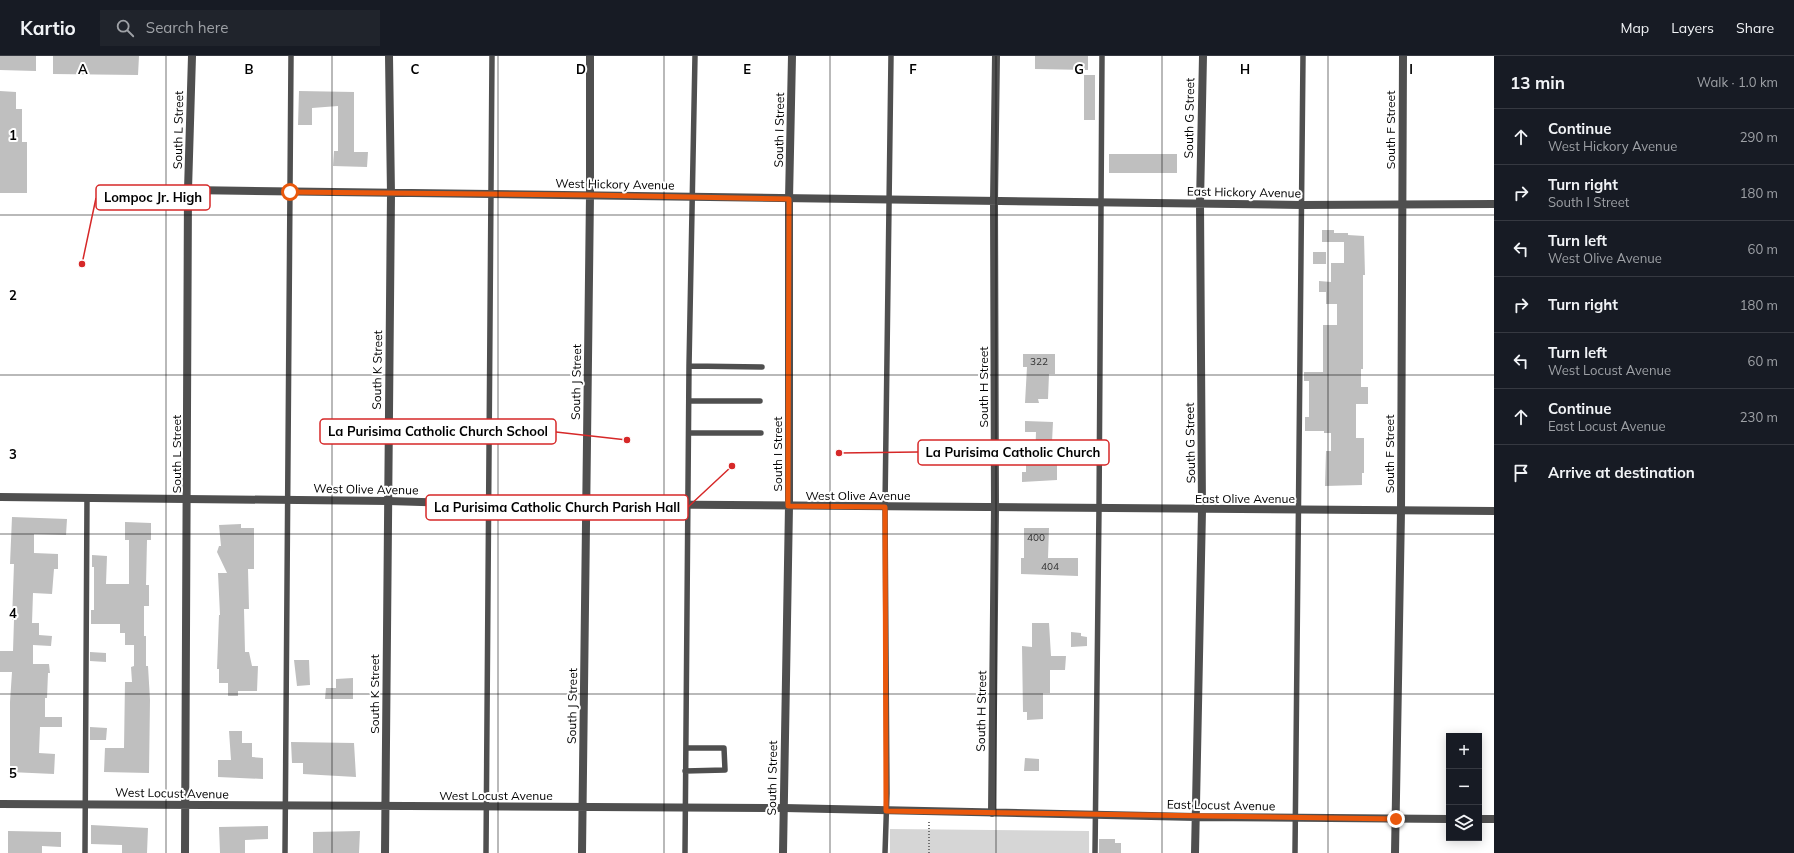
<!DOCTYPE html>
<meta charset="utf-8">
<style>
:root{--surface:#171b24;--page:#20242c;--text:#f1f3f6;--muted:#9ea1a6;--line:#363941}
body{margin:0;font-family:Mulish,sans-serif;background:var(--page);color:var(--text)}
.controls{position:absolute;right:12px;bottom:12px;display:grid;overflow:hidden;border-radius:0px;box-shadow:0 2px 10px #0003}
.controls button{width:36px;height:36px;display:grid;place-items:center;padding:0;border:0;border-bottom:1px solid var(--line);background:var(--surface);color:var(--text);font:20px sans-serif}
.stop{position:absolute;width:12px;height:12px;margin:-9px;border:3px solid #ea580c;border-radius:50%;background:#fff}
.stop.end{background:#ea580c;border-color:#fff;box-shadow:0 1px 4px #0008}
.list{margin:0;padding:0;list-style:none}
h2{display:flex;justify-content:space-between;align-items:center;height:52px;margin:0;padding:0 16px;font-size:17px}
h2 small{font-size:13px;font-weight:400;color:var(--muted)}
.list li{display:grid;grid-template-columns:26px 1fr auto;gap:12px;align-items:center;box-sizing:border-box;height:56px;padding:0 16px;border-top:1px solid var(--line)}
.list b{display:block;font-size:15px;white-space:nowrap}
.list p{margin:0;font-size:13px;white-space:nowrap;color:var(--muted)}
.list em{font-size:13px;font-style:normal;color:var(--muted)}
.icon{flex:none;width:22px;height:22px;fill:none;stroke:currentColor;stroke-width:2;stroke-linecap:round;stroke-linejoin:round}
.map{position:relative;flex:none;width:1494px;height:797px;overflow:hidden}
header{display:flex;align-items:center;gap:24px;box-sizing:border-box;height:56px;padding:0 20px;background:var(--surface);border-bottom:1px solid var(--line)}
header strong{font-size:19px}
nav{display:flex;gap:22px;margin-inline-start:auto;font-size:14px}
.search{width:280px;height:36px;background:var(--page);display:flex;align-items:center;gap:10px;box-sizing:border-box;padding:0 14px;border-radius:0px;color:var(--muted);font-size:15px}
main{display:flex}
aside{flex:1;background:var(--surface)}
.map>svg:first-child{display:block}
.green{fill:#d6d6d6}
.building{fill:#bfbfbf}
.lines{fill:none;stroke-linecap:round;stroke-linejoin:round}
.path{stroke:#717171;stroke-width:2;stroke-dasharray:1 2;stroke-linecap:butt}
.service{stroke:#4f4f4f;stroke-width:5.5}
.minor{stroke:#4f4f4f;stroke-width:8}
.tertiary{stroke:#4f4f4f;stroke-width:8}
.route{stroke:#ea580c;stroke-width:5}
.grid{fill:none;stroke:#000;stroke-width:1;stroke-opacity:0.55}
.labels{text-anchor:middle;dominant-baseline:central;stroke-width:4;stroke-linejoin:round;paint-order:stroke}
.number-label{font-size:10px;fill:#303030}
.street-label{font-size:12px;fill:#000;stroke:#fff}
.grid-label{font-size:13px;text-anchor:middle;font-weight:bold;fill:#000;stroke:#fff;stroke-width:4;stroke-linejoin:round;paint-order:stroke}
.leader{fill:none;stroke:#d62828;stroke-width:1.5}
.callout-dot{fill:#d62828;stroke:#fff;stroke-width:1.5}
.callout{fill:#fff;stroke:#d62828;stroke-width:1.5}
.callout-label{font-size:13px;text-anchor:middle;font-weight:bold;fill:#000}
</style>
<header>
<strong>Kartio</strong>
<div class="search"><svg class="icon" aria-label="search" viewBox="0 0 24 24"><circle cx="10" cy="10" r="6"/><path d="M15 15l6 6"/></svg>Search here</div>
<nav><a>Map</a><a>Layers</a><a>Share</a></nav>
</header>
<main>
<div class="map">
<svg width="1494" height="797" viewBox="0 0 1494 797">
<rect width="100%" height="100%" fill="#fff"/>
<path class="green" d="M 890,773 L 1089,775 L 1089,797 L 890,797 Z"/>
<path class="building" d="M 0,0 L 36,0 L 36,15 L 0,14 Z
M 53,0 L 139,0 L 138,19 L 53,18 Z
M 1035,0 L 1088,0 L 1088,14 L 1035,13 Z
M 1084,19 L 1095,19 L 1095,64 L 1084,64 Z
M 0,35 L 16,36 L 16,53 L 22,53 L 22,86 L 27,86 L 27,137 L 0,137 Z
M 299,35 L 354,36 L 354,96 L 368,96 L 367,111 L 333,110 L 334,95 L 338,95 L 338,50 L 312,52 L 312,69 L 298,69 Z
M 1109,98 L 1177,98 L 1177,117 L 1109,117 Z
M 1322,174 L 1334,174 L 1334,177 L 1348,177 L 1348,179 L 1364,180 L 1365,219 L 1363,219 L 1363,313 L 1361,313 L 1361,331 L 1368,331 L 1368,348 L 1356,348 L 1356,382 L 1364,382 L 1364,417 L 1362,417 L 1362,429 L 1325,430 L 1326,395 L 1331,395 L 1331,377 L 1324,377 L 1324,375 L 1305,375 L 1305,361 L 1309,361 L 1309,325 L 1304,325 L 1304,316 L 1323,316 L 1323,269 L 1337,269 L 1337,248 L 1326,248 L 1326,236 L 1319,236 L 1319,225 L 1331,226 L 1331,207 L 1344,207 L 1344,186 L 1322,186 Z
M 1313,196 L 1326,196 L 1326,208 L 1313,208 Z
M 1023,298 L 1055,298 L 1055,318 L 1049,318 L 1048,343 L 1038,343 L 1039,347 L 1025,347 L 1027,311 L 1023,311 Z
M 1025,365 L 1053,366 L 1052,386 L 1056,386 L 1055,409 L 1057,409 L 1057,424 L 1022,426 L 1022,416 L 1026,416 L 1026,408 L 1035,408 L 1036,376 L 1025,376 Z
M 12,461 L 67,463 L 66,479 L 34,478 L 34,497 L 58,498 L 58,513 L 54,513 L 52,538 L 33,537 L 32,567 L 39,567 L 39,579 L 52,580 L 51,590 L 33,589 L 33,608 L 49,608 L 50,617 L 48,617 L 47,642 L 45,642 L 45,661 L 62,661 L 62,671 L 40,671 L 39,697 L 55,698 L 54,718 L 10,716 L 10,646 L 12,616 L 0,616 L 0,595 L 13,595 L 14,564 L 12,564 L 14,508 L 10,508 Z
M 125,466 L 151,467 L 151,484 L 147,484 L 146,529 L 149,529 L 149,550 L 144,550 L 144,580 L 146,580 L 146,610 L 148,610 L 150,644 L 149,717 L 104,716 L 105,692 L 124,692 L 125,626 L 132,626 L 131,611 L 134,610 L 134,589 L 125,589 L 125,577 L 120,577 L 120,568 L 91,568 L 91,554 L 94,554 L 94,511 L 92,511 L 92,499 L 107,500 L 106,528 L 129,528 L 129,484 L 125,484 Z
M 241,468 L 241,472 L 254,472 L 254,513 L 248,513 L 249,553 L 244,553 L 245,596 L 249,596 L 252,610 L 258,610 L 257,635 L 238,635 L 238,640 L 228,640 L 228,627 L 219,627 L 219,613 L 217,613 L 219,559 L 220,559 L 218,517 L 227,517 L 217,496 L 219,490 L 221,490 L 219,469 Z
M 1024,472 L 1049,472 L 1048,502 L 1078,502 L 1078,520 L 1021,518 L 1021,502 L 1024,502 Z
M 1032,567 L 1049,567 L 1051,600 L 1066,600 L 1065,614 L 1050,614 L 1050,637 L 1043,637 L 1043,663 L 1027,664 L 1027,656 L 1023,656 L 1022,590 L 1032,591 Z
M 1071,576 L 1081,577 L 1081,580 L 1087,581 L 1087,590 L 1071,591 Z
M 90,596 L 106,597 L 106,606 L 90,605 Z
M 294,604 L 309,604 L 310,629 L 297,630 Z
M 353,622 L 353,643 L 325,643 L 326,632 L 336,632 L 336,623 Z
M 90,671 L 107,672 L 106,684 L 90,684 Z
M 229,675 L 242,675 L 242,687 L 252,687 L 252,701 L 263,702 L 263,723 L 218,721 L 218,704 L 231,704 Z
M 291,686 L 354,687 L 356,721 L 303,718 L 303,707 L 292,707 Z
M 1025,702 L 1039,703 L 1039,715 L 1024,715 Z
M 91,769 L 148,772 L 147,797 L 122,797 L 122,789 L 91,788 Z
M 268,770 L 268,783 L 245,784 L 245,797 L 220,797 L 219,771 Z
M 8,775 L 61,776 L 61,791 L 42,790 L 42,797 L 8,797 Z
M 360,775 L 359,797 L 313,797 L 313,776 Z
M 1099,783 L 1115,783 L 1115,787 L 1121,787 L 1121,797 L 1099,797 Z"/>
<g class="lines">
<path class="path" d="M 929,797 L 929,764"/>
<path class="service" d="M 689,310 L 762,311
M 689,345 L 760,345
M 689,377 L 761,377
M 685,715 L 725,714 L 724,692 L 686,692
M 85,797 L 87,442
M 285,797 L 291,0
M 486,797 L 492,0
M 685,797 L 689,310 L 695,0
M 885,797 L 887,737 L 885,451 L 891,0
M 1095,797 L 1099,453 L 1102,0
M 1295,797 L 1303,0"/>
<path class="minor" d="M 188,134 L 1301,149 L 1494,148
M 0,748 L 784,752 L 1196,761 L 1449,763
M 992,757 L 995,451 L 994,145 L 996,0
M 1479,763 L 1494,763
M 185,797 L 188,134 L 192,0
M 385,797 L 391,138 L 389,0
M 582,797 L 590,139 L 590,0
M 1195,797 L 1202,454 L 1200,147 L 1203,0
M 1395,797 L 1401,455 L 1403,0"/>
<path class="tertiary" d="M 0,441 L 388,445 L 488,448 L 587,448 L 1494,455
M 783,797 L 789,450 L 789,143 L 792,0"/>
</g>
<g class="lines">
<path class="route" d="M 290,136 L 590,139 L 789,143 L 788,450 L 885,451 L 886,755 L 1396,763"/>
</g>
<path class="grid" d="M 166,0 L 166,797M 332,0 L 332,797M 498,0 L 498,797M 664,0 L 664,797M 830,0 L 830,797M 996,0 L 996,797M 1162,0 L 1162,797M 1328,0 L 1328,797M 0,159 L 1494,159M 0,319 L 1494,319M 0,478 L 1494,478M 0,638 L 1494,638"/>
<g class="labels">
<g class="number-label">
<text x="1039" y="305">322</text>
<text x="1036" y="481">400</text>
<text x="1050" y="510">404</text>
</g>
<g class="street-label">
<text transform="translate(1189 62) rotate(-89)">South G Street</text>
<text transform="translate(178 74) rotate(-89)">South L Street</text>
<text transform="translate(779 74) rotate(-89)">South I Street</text>
<text transform="translate(1390 74) rotate(-90)">South F Street</text>
<text transform="translate(615 128) rotate(1)">West Hickory Avenue</text>
<text transform="translate(1244 136) rotate(1)">East Hickory Avenue</text>
<text transform="translate(377 314) rotate(-89)">South K Street</text>
<text transform="translate(576 326) rotate(-89)">South J Street</text>
<text transform="translate(983 331) rotate(-90)">South H Street</text>
<text transform="translate(1190 387) rotate(-91)">South G Street</text>
<text transform="translate(176 398) rotate(-90)">South L Street</text>
<text transform="translate(777 398) rotate(-90)">South I Street</text>
<text transform="translate(1389 398) rotate(-90)">South F Street</text>
<text transform="translate(366 433) rotate(1)">West Olive Avenue</text>
<text x="858" y="439">West Olive Avenue</text>
<text x="1245" y="442">East Olive Avenue</text>
<text transform="translate(374 638) rotate(-90)">South K Street</text>
<text transform="translate(572 650) rotate(-89)">South J Street</text>
<text transform="translate(981 655) rotate(-89)">South H Street</text>
<text transform="translate(772 722) rotate(-89)">South I Street</text>
<text transform="translate(172 737) rotate(1)">West Locust Avenue</text>
<text x="496" y="739">West Locust Avenue</text>
<text transform="translate(1221 749) rotate(1)">East Locust Avenue</text>
</g>
</g>
<g class="grid-label">
<text x="83" y="18">A</text>
<text x="249" y="18">B</text>
<text x="415" y="18">C</text>
<text x="581" y="18">D</text>
<text x="747" y="18">E</text>
<text x="913" y="18">F</text>
<text x="1079" y="18">G</text>
<text x="1245" y="18">H</text>
<text x="1411" y="18">I</text>
<text x="13" y="84">1</text>
<text x="13" y="244">2</text>
<text x="13" y="403">3</text>
<text x="13" y="562">4</text>
<text x="13" y="722">5</text>
</g>
<path class="leader" d="M82 208L96 142M627 384L556 376M839 397L918 396M732 410L688 451"/>
<g class="callout-dot">
<circle cx="82" cy="208" r="4"/>
<circle cx="627" cy="384" r="4"/>
<circle cx="839" cy="397" r="4"/>
<circle cx="732" cy="410" r="4"/>
</g>
<g class="callout">
<rect x="96" y="129" width="114" height="25" rx="4"/>
<rect x="320" y="363" width="236" height="25" rx="4"/>
<rect x="918" y="384" width="191" height="25" rx="4"/>
<rect x="426" y="439" width="262" height="25" rx="4"/>
</g>
<g class="callout-label">
<text x="153" y="146">Lompoc Jr. High</text>
<text x="438" y="380">La Purisima Catholic Church School</text>
<text x="1013" y="401">La Purisima Catholic Church</text>
<text x="557" y="456">La Purisima Catholic Church Parish Hall</text>
</g>
</svg>
<div class="controls">
<button>+</button>
<button>−</button>
<button><svg class="icon" aria-label="layers" viewBox="0 0 24 24"><path d="M12 4l9 5-9 5-9-5zM3 14l9 5 9-5"/></svg></button>
</div>
<div class="stop" style="left:290px;top:136px"></div>
<div class="stop end" style="left:1396px;top:763px"></div>
</div>
<aside>
<h2>13 min<small>Walk · 1.0 km</small></h2>
<ul class="list">
<li><svg class="icon" aria-label="ahead" viewBox="0 0 24 24"><path d="M12 20V5M6 11l6-6 6 6"/></svg><div><b>Continue</b><p>West Hickory Avenue</p></div><em>290 m</em></li>
<li><svg class="icon" aria-label="right" viewBox="0 0 24 24"><path d="M7 20v-9h11M14 6l5 5-5 5"/></svg><div><b>Turn right</b><p>South I Street</p></div><em>180 m</em></li>
<li><svg class="icon" aria-label="left" viewBox="0 0 24 24"><path d="M17 20v-9H6M10 6l-5 5 5 5"/></svg><div><b>Turn left</b><p>West Olive Avenue</p></div><em>60 m</em></li>
<li><svg class="icon" aria-label="right" viewBox="0 0 24 24"><path d="M7 20v-9h11M14 6l5 5-5 5"/></svg><div><b>Turn right</b></div><em>180 m</em></li>
<li><svg class="icon" aria-label="left" viewBox="0 0 24 24"><path d="M17 20v-9H6M10 6l-5 5 5 5"/></svg><div><b>Turn left</b><p>West Locust Avenue</p></div><em>60 m</em></li>
<li><svg class="icon" aria-label="ahead" viewBox="0 0 24 24"><path d="M12 20V5M6 11l6-6 6 6"/></svg><div><b>Continue</b><p>East Locust Avenue</p></div><em>230 m</em></li>
<li><svg class="icon" aria-label="arrive" viewBox="0 0 24 24"><path d="M6 21V4h12l-3 4 3 4H6"/></svg><div><b>Arrive at destination</b></div></li>
</ul>
</aside>
</main>
